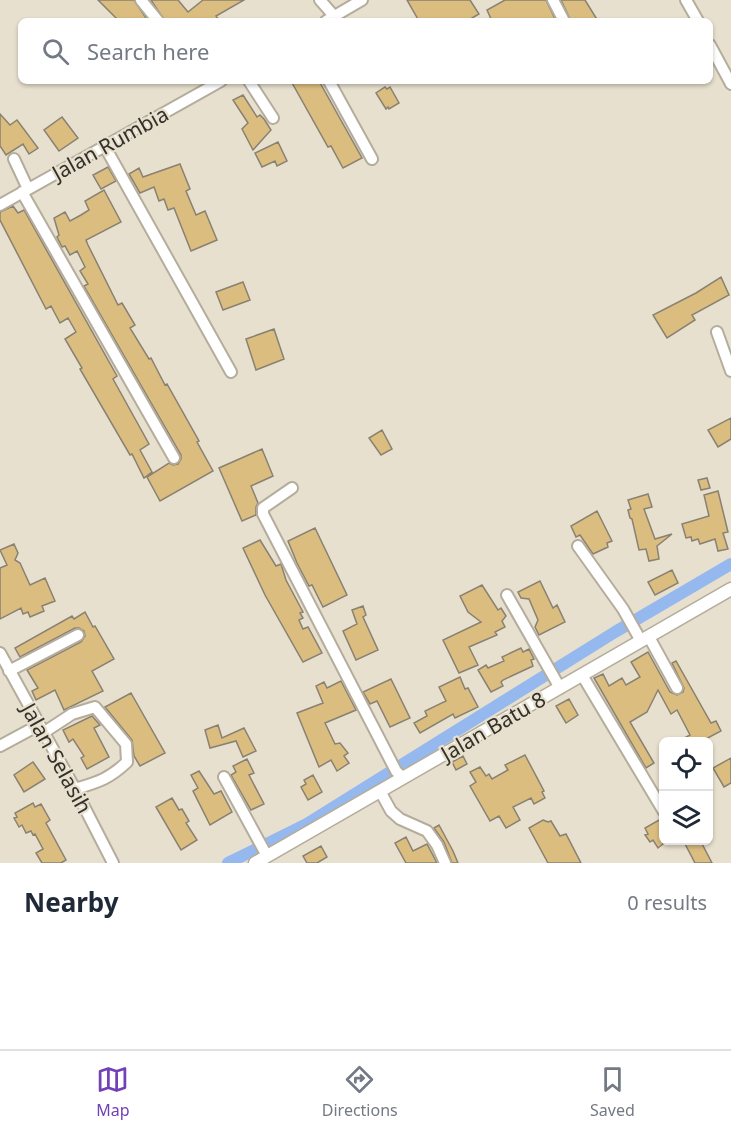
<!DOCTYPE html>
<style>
:root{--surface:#fff;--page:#f6f6f7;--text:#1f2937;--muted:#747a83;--line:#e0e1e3;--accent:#7340b7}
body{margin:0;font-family:"Noto Sans",sans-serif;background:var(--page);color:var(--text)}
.controls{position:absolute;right:18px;bottom:18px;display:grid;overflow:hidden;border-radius:9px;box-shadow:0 2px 4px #0004}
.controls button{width:54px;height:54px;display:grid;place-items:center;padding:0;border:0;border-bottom:2px solid var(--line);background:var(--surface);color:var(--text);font:30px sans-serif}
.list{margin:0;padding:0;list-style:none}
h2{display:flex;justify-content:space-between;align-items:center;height:78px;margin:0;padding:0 24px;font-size:26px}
h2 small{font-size:20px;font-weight:400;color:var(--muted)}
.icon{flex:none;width:33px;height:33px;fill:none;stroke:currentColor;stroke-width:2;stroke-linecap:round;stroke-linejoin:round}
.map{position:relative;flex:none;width:731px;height:863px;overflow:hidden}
.search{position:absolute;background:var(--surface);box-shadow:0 2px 4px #0004;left:18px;right:18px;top:18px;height:66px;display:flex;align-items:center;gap:15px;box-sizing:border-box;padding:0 21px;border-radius:9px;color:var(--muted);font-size:22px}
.sheet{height:186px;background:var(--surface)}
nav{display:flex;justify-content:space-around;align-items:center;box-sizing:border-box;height:84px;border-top:2px solid var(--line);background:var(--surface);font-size:16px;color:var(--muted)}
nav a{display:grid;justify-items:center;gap:3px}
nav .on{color:var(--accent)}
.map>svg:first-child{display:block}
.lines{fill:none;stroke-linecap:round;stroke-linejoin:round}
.canal{stroke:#95b8ee;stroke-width:12}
.building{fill:#dbbd80;stroke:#898171;stroke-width:1.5}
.minor-casing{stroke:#b5ad9c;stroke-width:14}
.tertiary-casing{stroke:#b5ad9c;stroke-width:15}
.minor{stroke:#fff;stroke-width:10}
.tertiary{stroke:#fff;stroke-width:12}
.labels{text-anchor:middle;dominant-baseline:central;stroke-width:4.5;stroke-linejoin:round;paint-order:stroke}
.street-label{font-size:21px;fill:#333029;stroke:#e8e0ce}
</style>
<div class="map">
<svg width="731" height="863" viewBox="0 0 731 863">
<rect width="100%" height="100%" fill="#e8e0ce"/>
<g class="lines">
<path class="canal" d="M 228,863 L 305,825 L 615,632 L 731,564"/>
</g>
<path class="building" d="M 98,0 L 134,0 L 148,21 L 119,21 Z
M 151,0 L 178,0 L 188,12 L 203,0 L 244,0 L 216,16 L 220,21 L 165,21 Z
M 407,0 L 470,0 L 479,14 L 467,21 L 419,21 Z
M 505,0 L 546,0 L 556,21 L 492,21 L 487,10 Z
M 561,0 L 585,0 L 598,21 L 571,21 Z
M 291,81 L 319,81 L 362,158 L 343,168 L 331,146 L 328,147 Z
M 385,87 L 387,89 L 390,87 L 399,103 L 389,109 L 388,107 L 386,109 L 376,93 Z
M 243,95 L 257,117 L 260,115 L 264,119 L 271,130 L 253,150 L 242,129 L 248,123 L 233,100 Z
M 0,114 L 10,125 L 17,120 L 38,148 L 29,154 L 23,144 L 6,155 L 0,146 Z
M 62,117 L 78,138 L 59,151 L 44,130 Z
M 278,142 L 287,161 L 277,166 L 275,161 L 262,167 L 255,153 Z
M 180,164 L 190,189 L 186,191 L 196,215 L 205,211 L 217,240 L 191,251 L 174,208 L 168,210 L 164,199 L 159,201 L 154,187 L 140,193 L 129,174 L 139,168 L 143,177 Z
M 108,167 L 116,181 L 101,189 L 93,175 Z
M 104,190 L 121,222 L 86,240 L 88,245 L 118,305 L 122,303 L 135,325 L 130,328 L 149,359 L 151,358 L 165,385 L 167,384 L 199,441 L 197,442 L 213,471 L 160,501 L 147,477 L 169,463 L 173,465 L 178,464 L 181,459 L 181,455 L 84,286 L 88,284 L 80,271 L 85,267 L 77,251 L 70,255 L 65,246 L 62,247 L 57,237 L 59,235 L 54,218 L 65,212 L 70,221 L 81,215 L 89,210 L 85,201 Z
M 13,206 L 18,213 L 24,210 L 117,376 L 113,379 L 149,444 L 140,450 L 152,472 L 144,478 L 132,454 L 130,455 L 80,369 L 82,368 L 65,339 L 76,332 L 68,318 L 60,323 L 51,306 L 46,309 L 0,220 L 0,212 Z
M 721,277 L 729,295 L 692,315 L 695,320 L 667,338 L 653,315 L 696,293 Z
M 243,282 L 250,300 L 223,310 L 216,292 Z
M 274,329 L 284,359 L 256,370 L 246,339 Z
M 731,418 L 731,439 L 718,447 L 708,430 Z
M 382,430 L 392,449 L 381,455 L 369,438 Z
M 262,449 L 273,476 L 251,486 L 258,503 L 256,507 L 256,515 L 242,521 L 219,468 Z
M 707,478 L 710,488 L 701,490 L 698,480 Z
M 718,491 L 728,532 L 723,533 L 728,549 L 718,551 L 715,539 L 700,544 L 698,539 L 692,541 L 691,537 L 686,538 L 682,524 L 709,516 L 704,495 Z
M 648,494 L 652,507 L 644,509 L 655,539 L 672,534 L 657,546 L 659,559 L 649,561 L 646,549 L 639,550 L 632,519 L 630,518 L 628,510 L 631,509 L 628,500 Z
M 597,511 L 612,541 L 607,543 L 608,547 L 593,554 L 580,535 L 576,537 L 571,526 Z
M 315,528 L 347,595 L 323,607 L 312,585 L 309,586 L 297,563 L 288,541 Z
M 260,540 L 276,566 L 281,564 L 286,580 L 303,612 L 300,613 L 303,618 L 299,620 L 303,629 L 308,627 L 322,653 L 303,662 L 265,595 L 243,548 Z
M 14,544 L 18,553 L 15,560 L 20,563 L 30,585 L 45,578 L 55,601 L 42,606 L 44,611 L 30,617 L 28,612 L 23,614 L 21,608 L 0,619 L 0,568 L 7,565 L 0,550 Z
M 672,570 L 678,583 L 655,595 L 648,582 Z
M 540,581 L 553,608 L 557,605 L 565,622 L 539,635 L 535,627 L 538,620 L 529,599 L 521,598 L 518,592 Z
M 482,585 L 498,610 L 501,608 L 506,616 L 502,621 L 505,627 L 495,632 L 497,635 L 469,647 L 478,665 L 459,673 L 443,640 L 481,622 L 468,612 L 460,596 Z
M 363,606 L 366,615 L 363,617 L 378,650 L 356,660 L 343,631 L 357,624 L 352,610 Z
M 85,612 L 93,627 L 95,626 L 114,659 L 92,671 L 103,691 L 64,710 L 55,690 L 36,700 L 32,691 L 38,688 L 27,670 L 81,642 L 85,636 L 84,631 L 79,628 L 75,628 L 20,657 L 15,648 L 72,616 L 74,619 Z
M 521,648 L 523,652 L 529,649 L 534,659 L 531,660 L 533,666 L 503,680 L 501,682 L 503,686 L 491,692 L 478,670 L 486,665 L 488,668 L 504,661 L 502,657 Z
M 648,652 L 670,692 L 677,695 L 683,692 L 684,688 L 672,663 L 676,661 L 711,723 L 716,721 L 721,731 L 702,741 L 679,741 L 690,735 L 677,710 L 671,714 L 658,690 L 647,712 L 630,722 L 654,763 L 646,768 L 594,678 L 603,674 L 609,686 L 622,678 L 626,685 L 640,677 L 631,662 Z
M 460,677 L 465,689 L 468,688 L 478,707 L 455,718 L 453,714 L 420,733 L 414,723 L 427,716 L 425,711 L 446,701 L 439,687 Z
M 391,679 L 410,718 L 390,727 L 377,701 L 370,704 L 363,692 Z
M 341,681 L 356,710 L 325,723 L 335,744 L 340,743 L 348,753 L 344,756 L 349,763 L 337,771 L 331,760 L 319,767 L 297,713 L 323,703 L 316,686 L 324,682 L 327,688 Z
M 131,693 L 165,753 L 140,766 L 134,756 L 132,740 L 105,707 Z
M 569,699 L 578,715 L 566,723 L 556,706 Z
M 92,716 L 100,725 L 94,728 L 109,757 L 87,769 L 81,758 L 84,756 L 73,739 L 69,742 L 63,730 Z
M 218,725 L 222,738 L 244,728 L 256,751 L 243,757 L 236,741 L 210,748 L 205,730 Z
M 525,755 L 544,791 L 542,792 L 545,798 L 534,804 L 531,798 L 513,807 L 520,820 L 506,828 L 499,816 L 490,821 L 470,786 L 476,782 L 470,772 L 480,767 L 486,776 L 489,774 L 492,779 L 508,770 L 505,765 Z
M 463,756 L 467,764 L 456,770 L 452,762 Z
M 731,758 L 731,783 L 724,787 L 713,768 Z
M 247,759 L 254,773 L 249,775 L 264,804 L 251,810 L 231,775 L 236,772 L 233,766 Z
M 33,762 L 45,779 L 24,792 L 14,775 Z
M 199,771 L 214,794 L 221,791 L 232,812 L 210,825 L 193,791 L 198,788 L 191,775 Z
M 313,775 L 322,792 L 308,800 L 301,787 L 306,784 L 304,780 Z
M 172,798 L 179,810 L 182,809 L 189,821 L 186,823 L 197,840 L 181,850 L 156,807 Z
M 33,803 L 35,807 L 41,804 L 50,820 L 46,823 L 66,860 L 61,863 L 42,863 L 36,853 L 43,849 L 35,834 L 33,835 L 31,831 L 26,833 L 22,825 L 19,827 L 14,818 L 17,817 L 15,813 Z
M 543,820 L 548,822 L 551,821 L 560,836 L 566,834 L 581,863 L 548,863 L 529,828 Z
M 659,820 L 663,828 L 663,844 L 658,848 L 653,840 L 650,842 L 645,835 L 648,834 L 645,828 Z
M 439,825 L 453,851 L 458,863 L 452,863 L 444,842 L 434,828 Z
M 406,837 L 413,851 L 427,844 L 437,863 L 406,863 L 395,843 Z
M 683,840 L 700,840 L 712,863 L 695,863 Z
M 321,846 L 327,857 L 317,863 L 307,863 L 303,856 Z"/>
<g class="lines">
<defs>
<path id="minor" d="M 141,0 L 158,21
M 320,0 L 334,16
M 553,0 L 564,21
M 686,0 L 698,21
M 326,21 L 362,0
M 710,45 L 731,84
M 249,81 L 273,118
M 329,81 L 372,159
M 104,145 L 231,372
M 14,159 L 28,189
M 22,192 L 174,458
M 0,205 L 221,81
M 717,332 L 731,371
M 292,488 L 263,508 L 263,514 L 396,771 L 403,778
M 578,546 L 623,609 L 641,641
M 507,595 L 560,688
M 649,637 L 677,688
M 0,653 L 75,789 L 113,863
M 9,671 L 78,635
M 582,675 L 664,812
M 43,733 L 72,714 L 95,707 L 126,744 L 127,762 C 109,779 98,782 75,789
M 0,746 L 39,725
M 224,777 L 267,856
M 380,791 L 391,811 L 400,819 L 427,831 L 437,845 L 445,863"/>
<path id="tertiary" d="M 255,863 L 731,589"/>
</defs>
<use href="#minor" class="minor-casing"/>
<use href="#tertiary" class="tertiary-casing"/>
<use href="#minor" class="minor"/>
<use href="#tertiary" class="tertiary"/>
</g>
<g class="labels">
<g class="street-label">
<text transform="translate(110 143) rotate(-29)">Jalan Rumbia</text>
<text transform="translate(493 726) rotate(-30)">Jalan Batu 8</text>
<text transform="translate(57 758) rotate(61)">Jalan Selasih</text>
</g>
</g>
</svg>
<div class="controls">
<button><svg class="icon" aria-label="locate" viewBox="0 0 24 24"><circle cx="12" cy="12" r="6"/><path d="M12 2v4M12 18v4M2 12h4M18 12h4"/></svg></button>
<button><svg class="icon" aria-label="layers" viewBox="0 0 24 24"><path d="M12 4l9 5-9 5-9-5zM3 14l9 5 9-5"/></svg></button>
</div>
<div class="search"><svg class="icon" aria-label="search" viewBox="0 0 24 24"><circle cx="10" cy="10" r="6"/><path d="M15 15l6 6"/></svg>Search here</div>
</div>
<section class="sheet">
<h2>Nearby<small>0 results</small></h2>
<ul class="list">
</ul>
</section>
<nav>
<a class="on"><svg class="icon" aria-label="map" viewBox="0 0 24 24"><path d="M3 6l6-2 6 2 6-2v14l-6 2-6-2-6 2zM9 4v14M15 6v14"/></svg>Map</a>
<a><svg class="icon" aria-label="directions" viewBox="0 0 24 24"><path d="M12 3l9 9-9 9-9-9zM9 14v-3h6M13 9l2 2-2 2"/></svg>Directions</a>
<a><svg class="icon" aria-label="saved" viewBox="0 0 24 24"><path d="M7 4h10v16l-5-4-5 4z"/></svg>Saved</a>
</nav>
